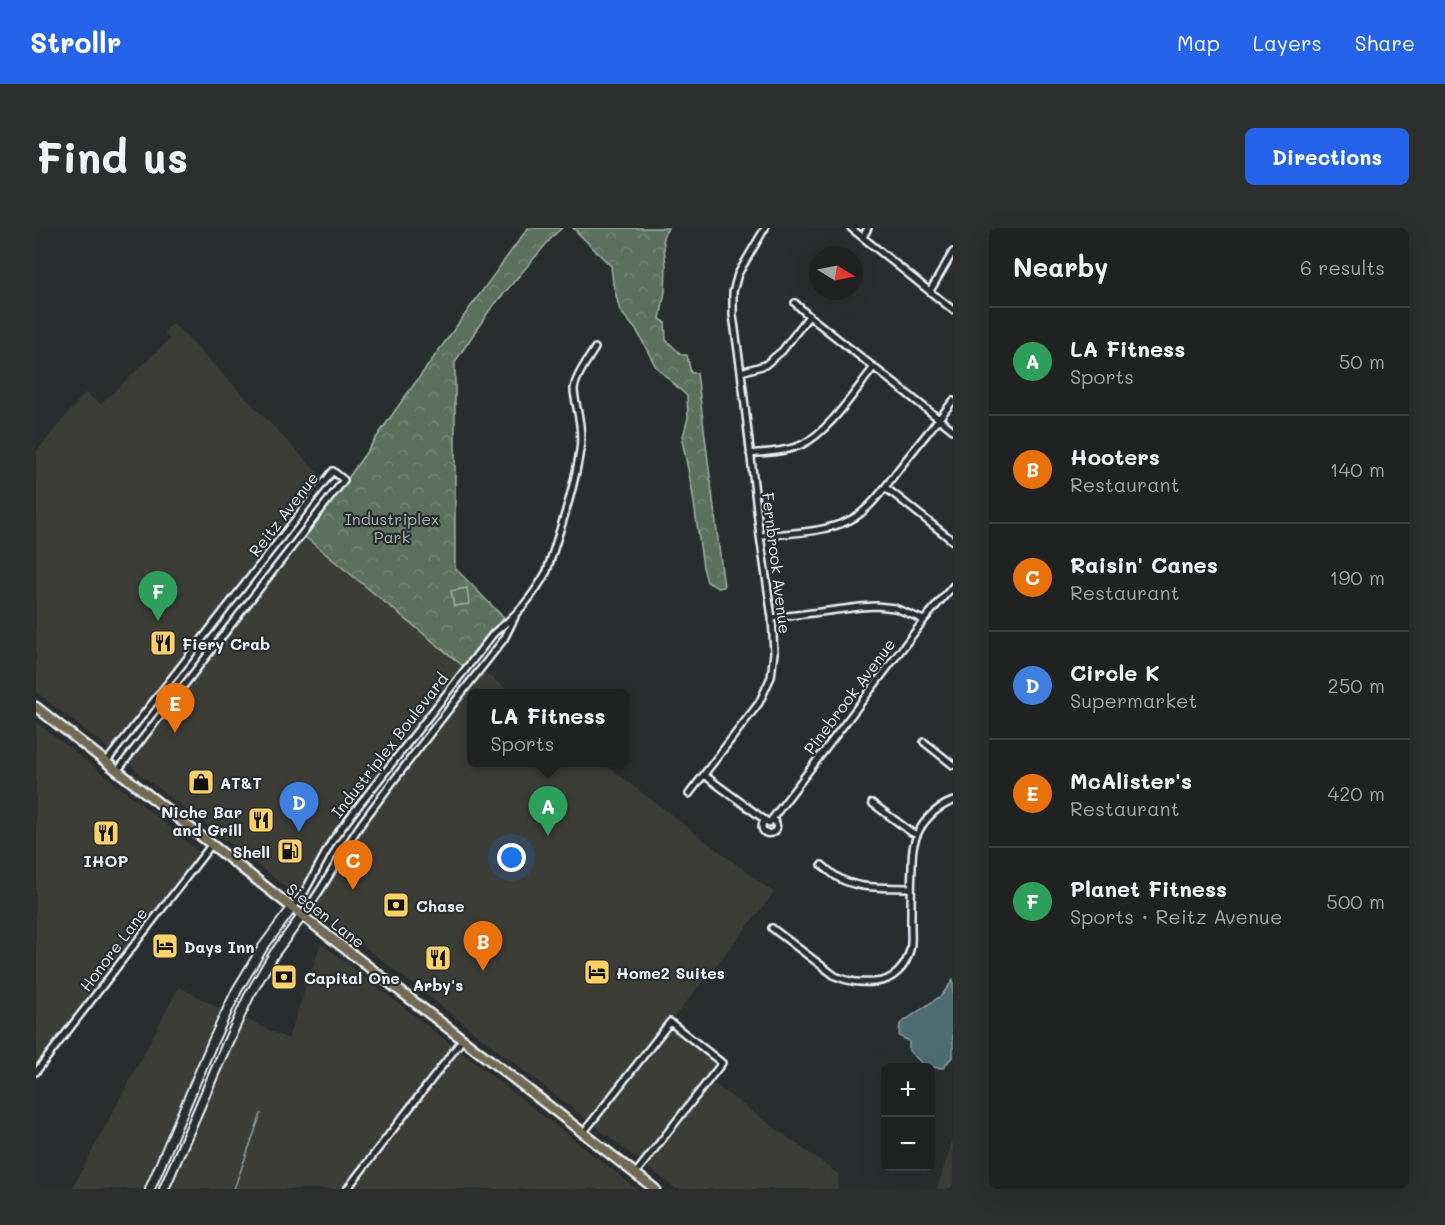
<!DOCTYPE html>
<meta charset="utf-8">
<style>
:root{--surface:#202222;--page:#2d2f2f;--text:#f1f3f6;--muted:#a2a4a5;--line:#3d3f40;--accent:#2563eb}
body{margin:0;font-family:Mali,sans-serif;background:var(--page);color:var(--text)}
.controls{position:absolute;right:18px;bottom:18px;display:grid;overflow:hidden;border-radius:9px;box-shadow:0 6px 24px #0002}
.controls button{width:54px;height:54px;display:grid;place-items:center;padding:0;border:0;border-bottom:2px solid var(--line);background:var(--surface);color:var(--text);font:30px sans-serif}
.compass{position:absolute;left:773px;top:18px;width:54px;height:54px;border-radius:50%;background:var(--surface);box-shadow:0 6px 24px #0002;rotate:100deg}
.you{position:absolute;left:476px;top:630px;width:21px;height:21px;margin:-15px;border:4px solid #fff;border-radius:50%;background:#1a73e8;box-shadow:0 0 0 9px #1a73e833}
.badge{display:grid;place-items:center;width:39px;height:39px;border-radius:50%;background:var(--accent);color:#fff;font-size:20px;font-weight:700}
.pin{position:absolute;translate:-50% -50px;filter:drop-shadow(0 2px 3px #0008)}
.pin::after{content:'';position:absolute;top:32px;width:21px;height:18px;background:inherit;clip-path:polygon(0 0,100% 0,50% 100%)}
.popup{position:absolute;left:431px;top:461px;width:162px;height:78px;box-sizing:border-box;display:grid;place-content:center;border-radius:9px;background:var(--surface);filter:drop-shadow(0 2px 4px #0005);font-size:20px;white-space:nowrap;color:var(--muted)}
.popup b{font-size:22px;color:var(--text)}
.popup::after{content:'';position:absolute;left:50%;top:100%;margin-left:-12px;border:12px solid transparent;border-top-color:var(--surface)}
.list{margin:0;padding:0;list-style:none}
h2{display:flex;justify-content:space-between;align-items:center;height:78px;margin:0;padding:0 24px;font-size:26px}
h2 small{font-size:20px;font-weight:400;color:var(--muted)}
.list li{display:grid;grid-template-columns:39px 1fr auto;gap:18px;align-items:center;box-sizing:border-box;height:108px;padding:0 24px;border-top:2px solid var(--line)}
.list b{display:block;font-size:22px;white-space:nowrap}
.list p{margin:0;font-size:20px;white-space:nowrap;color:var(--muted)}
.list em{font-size:20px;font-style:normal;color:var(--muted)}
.map{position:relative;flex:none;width:917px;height:961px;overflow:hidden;border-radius:9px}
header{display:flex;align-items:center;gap:36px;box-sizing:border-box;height:84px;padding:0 30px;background:var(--accent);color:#fff}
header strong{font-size:28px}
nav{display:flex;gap:33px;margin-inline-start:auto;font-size:21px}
.intro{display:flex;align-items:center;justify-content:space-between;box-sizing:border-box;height:144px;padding:0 36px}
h1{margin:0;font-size:42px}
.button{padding:15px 27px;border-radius:9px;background:var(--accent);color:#fff;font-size:21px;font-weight:700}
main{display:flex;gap:36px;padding:0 36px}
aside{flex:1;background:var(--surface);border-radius:9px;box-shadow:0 6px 24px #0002}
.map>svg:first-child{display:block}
.built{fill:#3e3d39}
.forest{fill:url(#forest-crowns);stroke:#a2b1aa;stroke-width:1.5}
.garden{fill:#5b715d;stroke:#a2b1aa;stroke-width:1.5}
.water{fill:#4d6c6f;stroke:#8ba1a6;stroke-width:1.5}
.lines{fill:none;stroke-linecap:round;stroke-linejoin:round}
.stream{stroke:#8ba1a6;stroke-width:1.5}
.street-casing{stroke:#e8f1f8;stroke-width:10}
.secondary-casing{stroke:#e8f1f8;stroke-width:12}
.primary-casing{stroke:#e8f1f8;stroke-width:13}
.street{stroke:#2a2d2e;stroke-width:5}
.secondary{stroke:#2a2d2e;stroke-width:8}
.primary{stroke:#736b52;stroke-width:8}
.labels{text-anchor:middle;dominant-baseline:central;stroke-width:4.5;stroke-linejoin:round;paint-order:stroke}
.street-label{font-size:16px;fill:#e8f1f8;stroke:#2a2d2e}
.park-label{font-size:16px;fill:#a9b7b2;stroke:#2a2d2e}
.poi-label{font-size:16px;font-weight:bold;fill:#e8f1f8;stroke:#2a2d2e;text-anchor:start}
</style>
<header>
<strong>Strollr</strong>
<nav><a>Map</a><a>Layers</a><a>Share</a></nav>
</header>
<div class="intro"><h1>Find us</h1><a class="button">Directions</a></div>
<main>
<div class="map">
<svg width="917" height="961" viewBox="0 0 917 961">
<defs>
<pattern id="forest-crowns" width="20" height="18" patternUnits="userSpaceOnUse" patternTransform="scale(1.5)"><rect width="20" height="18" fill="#5b715d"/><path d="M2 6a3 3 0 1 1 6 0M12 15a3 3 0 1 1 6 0" fill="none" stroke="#738675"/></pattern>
</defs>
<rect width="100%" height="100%" fill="#2a2d2e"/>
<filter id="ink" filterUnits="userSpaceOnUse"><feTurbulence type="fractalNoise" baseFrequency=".0167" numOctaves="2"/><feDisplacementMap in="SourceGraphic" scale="12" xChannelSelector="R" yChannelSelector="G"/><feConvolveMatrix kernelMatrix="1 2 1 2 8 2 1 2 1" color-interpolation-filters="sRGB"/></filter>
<g filter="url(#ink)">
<path class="built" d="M 137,95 L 287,250 L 184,382 L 76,523 L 0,464 L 0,224 L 49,165 L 65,176 L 134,111 L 128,104 Z
M 269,309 L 427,438 L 298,604 L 272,653 L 264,661 L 259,663 L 254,662 L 99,542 L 95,535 L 97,529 Z
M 444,441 L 476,465 L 436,466 L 436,534 L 567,535 L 738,665 L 634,794 L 686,835 L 673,852 L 803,947 L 801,961 L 640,961 L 283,683 L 280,670 L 305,626 Z
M 0,494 L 98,570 L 164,625 L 0,840 Z
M 285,715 L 601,961 L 132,961 L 204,788 L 252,811 Z
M 143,759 L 185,781 L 107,961 L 36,961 Z
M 917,910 L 917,961 L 901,961 Z"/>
<path class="forest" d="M 492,0 L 526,0 L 518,7 L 453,83 L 419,134 L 419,340 L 468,390 L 453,404 L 427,438 L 269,309 L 297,272 L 363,177 Z
M 537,0 L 632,0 L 627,9 L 630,38 L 629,64 L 624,91 L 629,94 L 630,112 L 646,127 L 651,127 L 655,145 L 661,145 L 688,359 L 682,360 L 671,354 L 667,339 L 656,261 L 646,212 L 652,190 L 651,168 L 620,139 L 601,103 L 584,83 L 577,56 L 575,38 Z"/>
<path class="garden" d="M 431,360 L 433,376 L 418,378 L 415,363 Z"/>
<path class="water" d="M 917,752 L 917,828 L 907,840 L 890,839 L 873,823 L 873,813 L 863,808 L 864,796 L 906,767 Z"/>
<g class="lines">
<path class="stream" d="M 198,961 L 225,886"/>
<defs>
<path id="street" d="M 815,0 L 917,82
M 827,9 L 832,0
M 894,63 L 917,24
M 759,75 L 773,88 L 917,202
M 705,144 L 729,137 L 746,123 L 773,88
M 714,226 C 730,224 749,224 765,217 C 793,204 819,163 838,139
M 849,259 L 917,313
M 724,308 C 754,305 787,305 814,292 C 833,283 850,258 862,242 C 880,219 899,196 917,173
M 736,390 L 824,379 L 840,378 L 859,380 L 888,392
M 888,514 L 917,537
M 71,533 L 297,243 L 308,252 L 82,542
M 668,547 L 733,595 L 888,392 L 917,358
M 653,566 L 723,475 L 735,449 L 738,425 L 736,390 L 724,308 L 705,144 L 697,87 L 697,64 L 702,46 L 729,0
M 836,575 L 875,604 L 881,607
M 728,592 C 718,612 751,608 737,591
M 786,637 C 791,641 795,645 801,649 C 822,662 850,659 875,660
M 256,680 L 269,663 L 296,613 L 317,585 L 458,405 C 482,386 496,370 511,343 C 523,304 538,263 544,222 C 546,208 544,193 541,180 C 540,174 538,167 538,161 C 540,147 552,132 559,120
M 266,688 C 290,658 305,623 328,592 C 373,531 421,471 468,411 L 479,389
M 736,700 L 799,748 C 813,754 824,755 839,754 C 857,753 870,739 874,722 C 876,715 875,706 875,699 C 875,679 875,659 876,639 C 876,631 876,623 878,616 C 883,596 898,580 917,573
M 0,844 L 176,616
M 547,905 L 634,794 L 686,835 L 599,946
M 311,961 L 427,811"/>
<path id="secondary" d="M 114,961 L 177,813 L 201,762 L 227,719 L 256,680
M 128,961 L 190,818 L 213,768 L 238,726 L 266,688"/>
<path id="primary" d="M 0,479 L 286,703 L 477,850 L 619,961"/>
</defs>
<use href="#street" class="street-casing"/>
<use href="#secondary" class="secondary-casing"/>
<use href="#primary" class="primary-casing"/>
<use href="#street" class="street"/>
<use href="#secondary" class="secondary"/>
<use href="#primary" class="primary"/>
</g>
</g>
<defs>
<symbol id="restaurant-square" viewBox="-11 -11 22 22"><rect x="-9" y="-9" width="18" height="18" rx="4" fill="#ffd166" stroke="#2a2d2e"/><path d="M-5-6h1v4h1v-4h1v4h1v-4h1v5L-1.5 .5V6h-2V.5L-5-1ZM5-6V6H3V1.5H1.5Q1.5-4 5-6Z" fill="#111"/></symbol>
<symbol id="shop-square" viewBox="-11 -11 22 22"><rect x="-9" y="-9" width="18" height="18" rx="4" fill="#ffd166" stroke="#2a2d2e"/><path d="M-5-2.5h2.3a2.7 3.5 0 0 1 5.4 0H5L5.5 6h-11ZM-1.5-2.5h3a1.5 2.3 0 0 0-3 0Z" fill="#111"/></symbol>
<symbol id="fuel-square" viewBox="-11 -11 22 22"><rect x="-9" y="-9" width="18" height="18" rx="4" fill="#ffd166" stroke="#2a2d2e"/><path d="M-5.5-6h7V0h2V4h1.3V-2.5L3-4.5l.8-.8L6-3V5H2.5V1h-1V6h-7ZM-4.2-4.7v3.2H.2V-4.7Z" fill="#111"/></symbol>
<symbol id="bank-square" viewBox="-11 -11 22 22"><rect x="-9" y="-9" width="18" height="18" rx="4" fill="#ffd166" stroke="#2a2d2e"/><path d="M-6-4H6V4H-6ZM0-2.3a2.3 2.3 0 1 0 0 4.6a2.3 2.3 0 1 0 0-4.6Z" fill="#111"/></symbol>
<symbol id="hotel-square" viewBox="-11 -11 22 22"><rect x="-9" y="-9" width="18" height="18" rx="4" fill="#ffd166" stroke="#2a2d2e"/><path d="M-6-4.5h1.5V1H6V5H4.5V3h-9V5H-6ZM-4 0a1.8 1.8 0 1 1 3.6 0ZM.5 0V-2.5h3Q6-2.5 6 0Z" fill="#111"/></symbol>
</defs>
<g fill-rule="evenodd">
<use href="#restaurant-square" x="112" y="400" width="30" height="30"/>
<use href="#shop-square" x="150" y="539" width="30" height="30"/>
<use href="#restaurant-square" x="210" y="577" width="30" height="30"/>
<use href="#restaurant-square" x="55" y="590" width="30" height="30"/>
<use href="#fuel-square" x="239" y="608" width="30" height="30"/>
<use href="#bank-square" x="345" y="662" width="30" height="30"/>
<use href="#hotel-square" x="114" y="703" width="30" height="30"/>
<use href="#restaurant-square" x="387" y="715" width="30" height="30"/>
<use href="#hotel-square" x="546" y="729" width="30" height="30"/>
<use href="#bank-square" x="233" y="734" width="30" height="30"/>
</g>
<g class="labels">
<g class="street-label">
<text transform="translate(247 286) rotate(-52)">Reitz Avenue</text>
<text transform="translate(741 335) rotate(83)">Fernbrook Avenue</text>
<text transform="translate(813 468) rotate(-53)">Pinebrook Avenue</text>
<text transform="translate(353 517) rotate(-52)">Industriplex Boulevard</text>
<text transform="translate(290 687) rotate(38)">Siegen Lane</text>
<text transform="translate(77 721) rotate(-53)">Honore Lane</text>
</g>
<g class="park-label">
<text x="356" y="290">Industriplex<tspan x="356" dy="18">Park</tspan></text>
</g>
<g class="poi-label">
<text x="146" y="415">Fiery Crab</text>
<text x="184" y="554">AT&amp;T</text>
<text x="206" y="583" text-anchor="end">Niche Bar<tspan x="206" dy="18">and Grill</tspan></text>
<text x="234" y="623" text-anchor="end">Shell</text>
<text x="70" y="632" text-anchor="middle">IHOP</text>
<text x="380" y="677">Chase</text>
<text x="148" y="718">Days Inn</text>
<text x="580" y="744">Home2 Suites</text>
<text x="268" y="749">Capital One</text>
<text x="402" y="756" text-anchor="middle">Arby's</text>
</g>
</g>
</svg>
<div class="controls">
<button>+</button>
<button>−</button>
</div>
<svg class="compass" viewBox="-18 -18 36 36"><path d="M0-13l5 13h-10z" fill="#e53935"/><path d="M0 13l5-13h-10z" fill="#a2a4a5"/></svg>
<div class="you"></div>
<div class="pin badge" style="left:512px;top:608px;background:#2e9e5b">A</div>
<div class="popup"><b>LA Fitness</b>Sports</div>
<div class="pin badge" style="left:447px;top:743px;background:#e8710a">B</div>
<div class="pin badge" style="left:317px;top:662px;background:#e8710a">C</div>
<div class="pin badge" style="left:263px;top:604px;background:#3f7fe0">D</div>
<div class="pin badge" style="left:139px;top:505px;background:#e8710a">E</div>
<div class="pin badge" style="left:122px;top:393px;background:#2e9e5b">F</div>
</div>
<aside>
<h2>Nearby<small>6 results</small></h2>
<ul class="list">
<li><span class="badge" style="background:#2e9e5b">A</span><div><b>LA Fitness</b><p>Sports</p></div><em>50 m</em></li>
<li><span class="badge" style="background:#e8710a">B</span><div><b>Hooters</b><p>Restaurant</p></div><em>140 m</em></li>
<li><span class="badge" style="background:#e8710a">C</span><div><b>Raisin' Canes</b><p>Restaurant</p></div><em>190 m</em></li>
<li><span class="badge" style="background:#3f7fe0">D</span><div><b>Circle K</b><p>Supermarket</p></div><em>250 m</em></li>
<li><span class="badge" style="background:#e8710a">E</span><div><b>McAlister's</b><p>Restaurant</p></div><em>420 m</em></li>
<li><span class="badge" style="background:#2e9e5b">F</span><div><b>Planet Fitness</b><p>Sports · Reitz Avenue</p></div><em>500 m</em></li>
</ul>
</aside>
</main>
